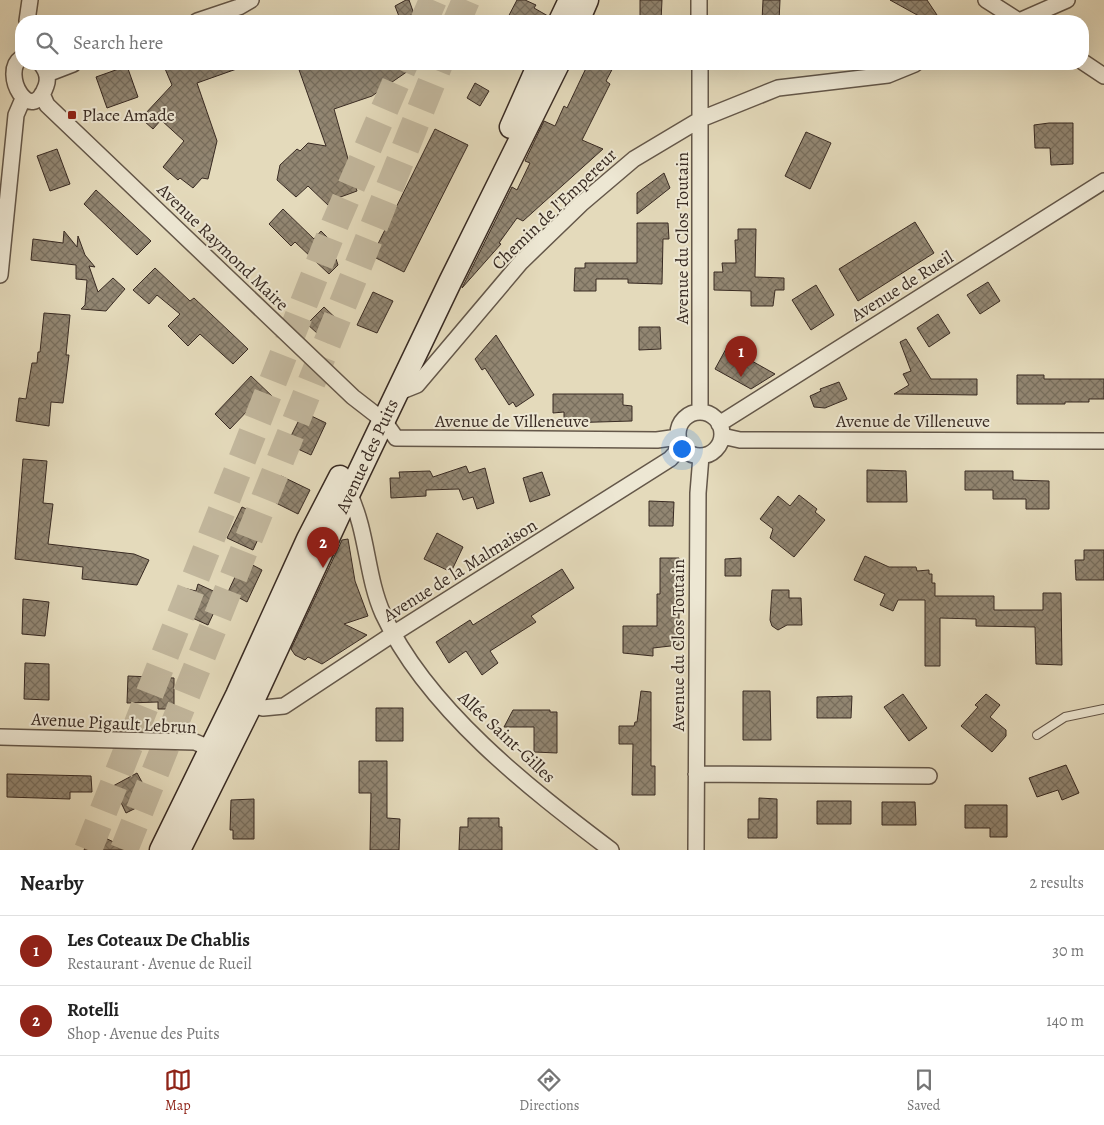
<!DOCTYPE html>
<meta charset="utf-8">
<style>
:root{--surface:#fff;--page:#f6f6f6;--text:#222;--muted:#767676;--line:#e0e0e0;--accent:#8f2418}
body{margin:0;font-family:Alegreya,serif;background:var(--page);color:var(--text)}
.you{position:absolute;left:681px;top:448px;width:18px;height:18px;margin:-12px;border:4px solid #fff;border-radius:50%;background:#1a73e8;box-shadow:0 0 0 8px #1a73e833}
.badge{display:grid;place-items:center;width:32px;height:32px;border-radius:50%;background:var(--accent);color:#fff;font-size:16px;font-weight:700}
.pin{position:absolute;translate:-50% -41px;filter:drop-shadow(0 1px 2px #0008)}
.pin::after{content:'';position:absolute;top:26px;width:18px;height:15px;background:inherit;clip-path:polygon(0 0,100% 0,50% 100%)}
.list{margin:0;padding:0;list-style:none}
h2{display:flex;justify-content:space-between;align-items:center;height:65px;margin:0;padding:0 20px;font-size:21px}
h2 small{font-size:16px;font-weight:400;color:var(--muted)}
.list li{display:grid;grid-template-columns:32px 1fr auto;gap:15px;align-items:center;box-sizing:border-box;height:70px;padding:0 20px;border-top:1px solid var(--line)}
.list b{display:block;font-size:19px;white-space:nowrap}
.list p{margin:0;font-size:16px;white-space:nowrap;color:var(--muted)}
.list em{font-size:16px;font-style:normal;color:var(--muted)}
.icon{flex:none;width:28px;height:28px;fill:none;stroke:currentColor;stroke-width:2;stroke-linecap:round;stroke-linejoin:round}
.map{position:relative;flex:none;width:1104px;height:850px;overflow:hidden}
.search{position:absolute;background:var(--surface);box-shadow:0 5px 20px #0002;left:15px;right:15px;top:15px;height:55px;display:flex;align-items:center;gap:12px;box-sizing:border-box;padding:0 18px;border-radius:20px;color:var(--muted);font-size:19px}
.sheet{height:205px;background:var(--surface)}
nav{display:flex;justify-content:space-around;align-items:center;box-sizing:border-box;height:70px;border-top:1px solid var(--line);background:var(--surface);font-size:14px;color:var(--muted)}
nav a{display:grid;justify-items:center;gap:2px}
nav .on{color:var(--accent)}
.map>svg:first-child{display:block}
.building{fill:url(#building-cross-hatch);stroke:#392b23}
.lines{fill:none;stroke-linecap:round;stroke-linejoin:round}
.highway-tunnel{stroke:#c2b79d;stroke-width:28;stroke-dasharray:28 14;stroke-linecap:butt}
.lane-casing{stroke:#645749;stroke-width:10}
.street-casing{stroke:#645749;stroke-width:18}
.secondary-casing{stroke:#392b23;stroke-width:25}
.path{stroke:#392b23;stroke-width:3;stroke-dasharray:1 2.5;stroke-linecap:butt}
.lane{stroke:#ede7d3;stroke-width:8}
.street{stroke:#ede7d3;stroke-width:15}
.secondary{stroke:#ede7d3;stroke-width:22}
.poi-dot{fill:#8f2418;stroke:#ede7d3;stroke-width:2}
.labels{text-anchor:middle;dominant-baseline:central;stroke-width:4;stroke-linejoin:round;paint-order:stroke}
.poi-label{font-size:18px;fill:#392b23;stroke:#ede7d3;text-anchor:start}
.street-label{font-size:18px;fill:#392b23;stroke:#ede7d3}
</style>
<div class="map">
<svg width="1104" height="850" viewBox="0 0 1104 850">
<defs>
<pattern id="building-cross-hatch" width="8" height="8" patternUnits="userSpaceOnUse" patternTransform="scale(1.25)"><rect width="8" height="8" fill="#928672"/><path d="M0 0l8 8M0 8l8-8" fill="none" stroke="#786e5d"/></pattern>
</defs>
<rect width="100%" height="100%" fill="#e4dabb"/>
<filter id="stains"><feTurbulence type="fractalNoise" baseFrequency=".004" numOctaves="4"/><feColorMatrix values="0 0 0 0 .2 0 0 0 0 .09 0 0 0 0 .02 0 0 0 .5 -.17"/></filter>
<radialGradient id="worn" r=".72"><stop offset=".6" stop-color="#630" stop-opacity="0"/><stop offset="1" stop-color="#630" stop-opacity=".3"/></radialGradient>
<path class="building" d="M 406,0 L 409,0 L 414,14 L 400,19 L 395,6 Z
M 517,0 L 525,0 L 536,5 L 534,8 L 548,16 L 547,21 L 506,21 Z
M 640,0 L 662,0 L 661,21 L 640,21 Z
M 763,0 L 780,0 L 779,21 L 762,21 Z
M 890,0 L 927,0 L 941,21 L 928,21 Z
M 163,64 L 244,64 L 245,66 L 197,83 L 217,141 L 208,179 L 202,178 L 193,188 L 180,178 L 178,180 L 163,167 L 184,141 L 161,120 L 153,129 L 144,121 L 144,115 L 172,85 Z
M 297,64 L 418,64 L 372,96 L 334,109 L 357,191 L 335,199 L 329,206 L 308,186 L 296,197 L 277,180 L 280,165 L 297,149 L 300,151 L 308,143 L 326,146 Z
M 588,64 L 615,64 L 606,81 L 610,84 L 582,140 L 603,149 L 523,221 L 517,218 L 499,243 L 501,244 L 462,288 L 512,187 L 517,190 L 530,163 L 525,161 L 544,121 L 555,126 L 564,106 L 567,108 Z
M 127,66 L 138,97 L 107,108 L 96,77 Z
M 475,83 L 489,91 L 480,106 L 467,98 Z
M 1049,123 L 1073,123 L 1073,164 L 1051,165 L 1050,148 L 1035,148 L 1034,125 Z
M 435,129 L 468,145 L 404,272 L 372,256 Z
M 806,132 L 831,143 L 810,189 L 785,176 Z
M 57,149 L 70,184 L 50,191 L 37,156 Z
M 664,173 L 670,188 L 637,214 L 637,193 Z
M 96,190 L 151,241 L 137,255 L 84,204 Z
M 283,209 L 314,239 L 321,231 L 335,245 L 329,252 L 336,259 L 338,265 L 329,274 L 295,242 L 291,246 L 269,224 Z
M 915,222 L 934,253 L 858,301 L 839,269 Z
M 637,223 L 668,223 L 669,239 L 663,239 L 662,284 L 628,283 L 628,279 L 596,279 L 596,291 L 574,291 L 575,268 L 585,268 L 585,263 L 637,263 Z
M 738,229 L 756,229 L 755,277 L 784,278 L 784,290 L 775,290 L 773,306 L 751,306 L 751,291 L 714,290 L 714,272 L 723,272 L 722,263 L 736,263 L 735,240 L 738,240 Z
M 64,231 L 77,247 L 78,236 L 85,255 L 95,267 L 89,266 L 98,292 L 113,278 L 125,289 L 106,311 L 81,309 L 85,305 L 87,280 L 76,279 L 76,265 L 31,260 L 33,239 L 63,243 Z
M 155,268 L 190,301 L 194,298 L 248,349 L 233,364 L 200,334 L 188,346 L 168,326 L 180,314 L 157,295 L 149,304 L 133,290 Z
M 988,282 L 1000,301 L 980,314 L 967,295 Z
M 816,285 L 834,315 L 811,330 L 792,300 Z
M 373,292 L 393,301 L 377,333 L 357,325 Z
M 324,307 L 344,326 L 328,343 L 307,324 Z
M 44,313 L 70,315 L 66,355 L 69,355 L 63,403 L 51,402 L 49,426 L 16,421 L 19,398 L 26,399 L 32,363 L 37,363 L 38,352 L 40,352 Z
M 938,314 L 950,333 L 929,347 L 917,328 Z
M 639,327 L 660,327 L 661,349 L 639,350 Z
M 496,335 L 534,395 L 516,407 L 513,402 L 509,405 L 485,368 L 482,370 L 475,359 Z
M 906,339 L 931,379 L 977,379 L 977,395 L 894,394 L 909,385 L 903,374 L 911,371 L 900,342 Z
M 727,347 L 734,351 L 775,374 L 751,389 L 715,369 Z
M 1017,375 L 1044,375 L 1044,379 L 1104,379 L 1104,399 L 1089,399 L 1089,402 L 1065,402 L 1065,404 L 1017,404 Z
M 251,376 L 275,399 L 259,416 L 250,408 L 230,429 L 215,414 Z
M 839,382 L 847,399 L 825,408 L 814,407 L 810,396 L 821,391 L 820,389 Z
M 553,394 L 623,394 L 623,405 L 632,406 L 632,421 L 564,423 L 564,412 L 553,413 Z
M 303,412 L 326,423 L 311,455 L 287,444 Z
M 23,459 L 47,461 L 43,503 L 53,504 L 48,544 L 134,554 L 149,560 L 137,585 L 82,579 L 83,567 L 15,559 Z
M 466,466 L 469,473 L 485,468 L 494,503 L 477,509 L 473,497 L 463,500 L 459,489 L 426,490 L 426,496 L 391,498 L 390,478 L 400,478 L 399,472 L 430,471 L 433,477 Z
M 867,470 L 906,471 L 907,502 L 867,502 Z
M 965,471 L 1013,471 L 1013,480 L 1049,481 L 1049,509 L 1026,509 L 1026,499 L 993,499 L 993,490 L 965,490 Z
M 542,472 L 550,495 L 530,502 L 523,478 Z
M 281,476 L 310,490 L 298,514 L 276,503 L 281,493 L 274,490 Z
M 799,495 L 817,509 L 815,512 L 825,520 L 794,557 L 770,538 L 773,529 L 760,519 L 778,496 L 790,506 Z
M 649,501 L 674,502 L 673,526 L 649,526 Z
M 242,507 L 265,518 L 256,535 L 259,537 L 253,550 L 227,538 Z
M 437,533 L 463,547 L 451,572 L 424,559 Z
M 348,539 L 355,581 L 368,616 L 344,624 L 367,635 L 322,664 L 308,657 L 305,660 L 295,655 L 291,649 L 342,540 Z
M 1084,550 L 1104,550 L 1104,580 L 1076,580 L 1075,560 L 1084,560 Z
M 865,556 L 889,567 L 916,567 L 917,571 L 929,570 L 929,574 L 932,574 L 932,583 L 935,583 L 935,596 L 994,596 L 994,610 L 1043,610 L 1043,593 L 1061,593 L 1062,665 L 1036,664 L 1035,627 L 976,626 L 976,619 L 940,618 L 940,666 L 925,666 L 925,600 L 898,600 L 893,611 L 880,605 L 885,594 L 854,580 Z
M 660,558 L 679,558 L 679,645 L 653,648 L 653,656 L 623,653 L 623,626 L 657,626 L 657,594 L 660,594 Z
M 741,558 L 741,576 L 725,576 L 725,559 Z
M 243,560 L 262,570 L 247,602 L 228,592 Z
M 562,569 L 574,588 L 531,616 L 536,622 L 490,651 L 498,663 L 482,675 L 466,651 L 449,663 L 436,642 L 470,620 L 473,625 Z
M 198,584 L 222,595 L 208,625 L 177,611 L 182,598 L 179,587 L 196,591 Z
M 772,590 L 789,590 L 789,598 L 801,598 L 802,625 L 787,625 L 778,630 L 772,626 L 770,620 Z
M 23,599 L 49,602 L 45,636 L 22,634 Z
M 25,663 L 49,664 L 49,700 L 24,699 Z
M 128,676 L 174,678 L 174,709 L 158,709 L 158,702 L 127,703 Z
M 641,691 L 651,692 L 651,766 L 655,766 L 655,795 L 632,795 L 633,744 L 619,744 L 619,726 L 634,726 L 635,722 L 637,722 Z
M 743,691 L 770,691 L 771,740 L 743,740 Z
M 903,694 L 927,728 L 909,741 L 884,707 Z
M 986,694 L 1000,705 L 990,717 L 1006,730 L 1006,736 L 992,752 L 961,726 L 978,707 L 975,705 Z
M 852,696 L 851,718 L 817,718 L 817,697 Z
M 376,708 L 403,708 L 403,741 L 376,741 Z
M 513,710 L 550,710 L 550,712 L 557,712 L 557,753 L 534,752 L 534,727 L 504,727 Z
M 359,761 L 387,761 L 387,818 L 400,819 L 399,850 L 370,850 L 371,793 L 359,793 Z
M 1066,765 L 1079,793 L 1062,800 L 1058,790 L 1037,797 L 1029,778 Z
M 137,773 L 152,800 L 126,813 L 113,786 Z
M 7,774 L 91,776 L 92,792 L 70,792 L 70,799 L 7,797 Z
M 759,798 L 777,799 L 777,838 L 748,838 L 748,819 L 759,819 Z
M 254,799 L 254,839 L 233,839 L 233,830 L 230,830 L 231,800 Z
M 817,801 L 851,801 L 851,824 L 817,824 Z
M 882,802 L 915,802 L 916,825 L 882,825 Z
M 965,805 L 1007,805 L 1007,837 L 990,837 L 990,828 L 965,828 Z
M 468,818 L 499,818 L 499,827 L 502,827 L 502,850 L 459,850 L 460,827 L 468,827 Z
M 93,832 L 130,850 L 84,850 Z"/>
<g class="lines">
<path class="highway-tunnel" d="M 424,21 L 433,0
M 457,21 L 466,0
M 88,850 L 335,224 L 404,64
M 124,850 L 439,64"/>
<defs>
<path id="lane" d="M 1037,735 L 1065,717 L 1104,709"/>
<path id="street" d="M 699,0 L 699,21
M 986,0 L 1019,21
M 27,21 L 30,0
M 197,21 L 239,7 L 251,0
M 1019,21 L 1067,0
M 21,58 C 0,73 31,128 46,86 C 49,78 46,70 41,64
M 1083,62 L 1104,76
M 700,64 L 700,412
M 47,74 L 73,64
M 42,94 L 47,105 L 353,397 L 384,421 L 396,438 L 657,440 L 678,437
M 0,275 L 16,115 L 22,101
M 397,393 L 417,385 L 521,262 L 581,204 L 634,159 L 701,119 L 778,88 L 888,75 L 915,64
M678 434a22 22 0 1 1 44 0a22 22 0 1 1-44 0Z
M 719,424 L 1104,181
M 722,436 L 740,440 L 1104,441
M 349,493 C 368,533 366,576 383,614 C 427,709 529,788 611,850
M 251,705 L 263,708 L 284,706 L 393,634 L 670,459 L 682,446
M 0,737 L 195,742 L 219,752
M 696,774 L 929,776
M 696,850 L 698,493 L 701,456"/>
<path id="secondary" d="M 560,21 L 570,0
M 578,21 L 587,0
M 511,127 L 539,64
M 161,850 L 237,695 L 308,539 L 340,477
M 179,850 L 251,705 L 349,493 L 450,282 L 558,64"/>
</defs>
<use href="#lane" class="lane-casing"/>
<use href="#street" class="street-casing"/>
<use href="#secondary" class="secondary-casing"/>
<path class="path" d="M 636,64 L 652,64"/>
<use href="#lane" class="lane"/>
<use href="#street" class="street"/>
<use href="#secondary" class="secondary"/>
</g>
<rect class="poi-dot" x="67" y="110" width="10" height="10" rx="2.5"/>
<g class="labels">
<g class="poi-label">
<text x="82" y="115">Place Amade</text>
</g>
<g class="street-label">
<text transform="translate(554 209) rotate(-44)">Chemin de l'Empereur</text>
<text transform="translate(682 238) rotate(-90)">Avenue du Clos Toutain</text>
<text transform="translate(223 247) rotate(44)">Avenue Raymond Maire</text>
<text transform="translate(902 286) rotate(-32)">Avenue de Rueil</text>
<text x="512" y="421">Avenue de Villeneuve</text>
<text x="913" y="421">Avenue de Villeneuve</text>
<text transform="translate(367 456) rotate(-65)">Avenue des Puits</text>
<text transform="translate(460 570) rotate(-32)">Avenue de la Malmaison</text>
<text transform="translate(678 645) rotate(-90)">Avenue du Clos Toutain</text>
<text transform="translate(114 723) rotate(3)">Avenue Pigault Lebrun</text>
<text transform="translate(507 737) rotate(43)">Allée Saint-Gilles</text>
</g>
</g>
<rect width="100%" height="100%" filter="url(#stains)"/>
<rect width="100%" height="100%" fill="url(#worn)"/>
</svg>
<div class="you"></div>
<div class="pin badge" style="left:741px;top:377px">1</div>
<div class="pin badge" style="left:323px;top:568px">2</div>
<div class="search"><svg class="icon" aria-label="search" viewBox="0 0 24 24"><circle cx="10" cy="10" r="6"/><path d="M15 15l6 6"/></svg>Search here</div>
</div>
<section class="sheet">
<h2>Nearby<small>2 results</small></h2>
<ul class="list">
<li><span class="badge">1</span><div><b>Les Coteaux De Chablis</b><p>Restaurant · Avenue de Rueil</p></div><em>30 m</em></li>
<li><span class="badge">2</span><div><b>Rotelli</b><p>Shop · Avenue des Puits</p></div><em>140 m</em></li>
</ul>
</section>
<nav>
<a class="on"><svg class="icon" aria-label="map" viewBox="0 0 24 24"><path d="M3 6l6-2 6 2 6-2v14l-6 2-6-2-6 2zM9 4v14M15 6v14"/></svg>Map</a>
<a><svg class="icon" aria-label="directions" viewBox="0 0 24 24"><path d="M12 3l9 9-9 9-9-9zM9 14v-3h6M13 9l2 2-2 2"/></svg>Directions</a>
<a><svg class="icon" aria-label="saved" viewBox="0 0 24 24"><path d="M7 4h10v16l-5-4-5 4z"/></svg>Saved</a>
</nav>
